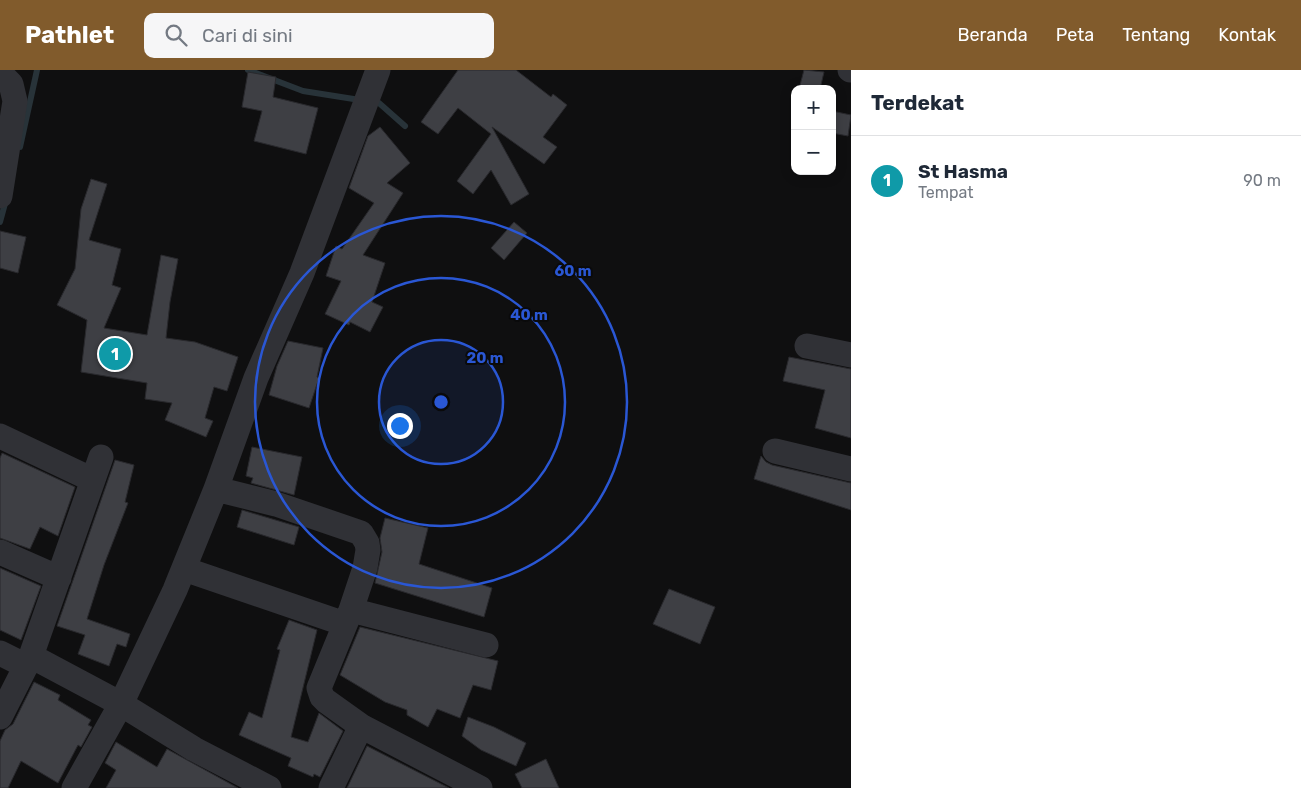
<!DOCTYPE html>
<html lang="id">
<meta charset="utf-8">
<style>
:root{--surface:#fff;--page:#f6f6f7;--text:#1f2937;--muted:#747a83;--line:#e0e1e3;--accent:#815b2c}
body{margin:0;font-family:Rubik,sans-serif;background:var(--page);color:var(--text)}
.controls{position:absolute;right:15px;top:15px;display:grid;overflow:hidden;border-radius:10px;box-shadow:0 2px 12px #0003}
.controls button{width:45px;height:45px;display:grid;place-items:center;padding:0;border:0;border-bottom:1px solid var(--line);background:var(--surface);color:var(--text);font:25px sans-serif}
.you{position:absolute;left:399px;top:355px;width:18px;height:18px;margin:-12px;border:4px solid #fff;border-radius:50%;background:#1a73e8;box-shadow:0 0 0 8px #1a73e833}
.badge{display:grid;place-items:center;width:32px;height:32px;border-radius:50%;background:var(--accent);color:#fff;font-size:16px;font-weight:700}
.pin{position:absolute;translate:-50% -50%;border:2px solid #fff;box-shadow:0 1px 5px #0006}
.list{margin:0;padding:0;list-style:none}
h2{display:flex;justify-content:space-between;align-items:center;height:65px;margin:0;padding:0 20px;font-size:21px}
h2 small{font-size:16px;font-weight:400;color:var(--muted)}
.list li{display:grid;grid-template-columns:32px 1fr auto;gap:15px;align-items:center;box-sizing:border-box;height:90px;padding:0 20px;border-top:1px solid var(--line)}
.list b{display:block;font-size:19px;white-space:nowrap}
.list p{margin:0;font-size:16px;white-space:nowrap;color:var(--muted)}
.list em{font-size:16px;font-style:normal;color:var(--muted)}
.icon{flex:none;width:28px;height:28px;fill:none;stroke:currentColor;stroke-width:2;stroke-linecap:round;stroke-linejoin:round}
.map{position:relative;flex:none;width:851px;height:718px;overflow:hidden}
header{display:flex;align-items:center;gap:30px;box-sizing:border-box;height:70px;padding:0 25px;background:var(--accent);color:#fff}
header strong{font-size:24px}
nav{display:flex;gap:28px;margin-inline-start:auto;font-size:18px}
.search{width:350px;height:45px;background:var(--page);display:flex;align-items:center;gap:12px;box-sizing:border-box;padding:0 18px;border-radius:10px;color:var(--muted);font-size:19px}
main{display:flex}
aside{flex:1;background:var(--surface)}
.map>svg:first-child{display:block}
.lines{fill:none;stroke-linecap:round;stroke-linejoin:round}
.stream{stroke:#283339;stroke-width:6}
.building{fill:#3e3f44;stroke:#29292d}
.minor{stroke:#303136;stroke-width:25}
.ring{fill:none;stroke:#2a57d4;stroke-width:2.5}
.centre{fill:#2a57d4;stroke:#0a0a0b;stroke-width:2.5}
.ring-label{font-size:15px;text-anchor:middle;font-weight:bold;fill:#2a57d4;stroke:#0a0a0b;stroke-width:4;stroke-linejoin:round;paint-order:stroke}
</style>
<header>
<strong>Pathlet</strong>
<div class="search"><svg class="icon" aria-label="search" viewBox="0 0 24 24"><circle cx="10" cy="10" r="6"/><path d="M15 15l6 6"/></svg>Cari di sini</div>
<nav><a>Beranda</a><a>Peta</a><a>Tentang</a><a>Kontak</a></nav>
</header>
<main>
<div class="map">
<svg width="851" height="718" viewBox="0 0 851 718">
<rect width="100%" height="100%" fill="#0f0f10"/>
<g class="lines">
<path class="stream" d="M 248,0 L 303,21 L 360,30
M 372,32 L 379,33 L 405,56
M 20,77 L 37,0
M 0,152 L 6,130"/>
</g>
<path class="building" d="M 458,0 L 516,0 L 551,27 L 553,24 L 567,35 L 543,67 L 557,77 L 544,94 L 492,57 L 529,124 L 511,135 L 491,100 L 473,124 L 457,111 L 491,64 L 458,38 L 438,64 L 421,52 Z
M 804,0 L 824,2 L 820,19 L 799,19 Z
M 248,2 L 276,7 L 273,27 L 318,38 L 306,84 L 254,71 L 262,41 L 242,37 Z
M 832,41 L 851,45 L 848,66 L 832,63 Z
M 380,57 L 410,93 L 387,113 L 403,123 L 363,185 L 385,193 L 372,232 L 383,237 L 370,262 L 350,252 L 349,255 L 325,244 L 341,211 L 326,206 L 336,176 L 342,179 L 374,133 L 349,118 L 368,66 Z
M 91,109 L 107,114 L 89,170 L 121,179 L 112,215 L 121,218 L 104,258 L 147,265 L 161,185 L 178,189 L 170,232 L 166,268 L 195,272 L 238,287 L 227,321 L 214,317 L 205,348 L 213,351 L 206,367 L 165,350 L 172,333 L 145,329 L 147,313 L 81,302 L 87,250 L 57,235 L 75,199 L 81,139 Z
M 514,152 L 527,163 L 504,190 L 491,178 Z
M 0,161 L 26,167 L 18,203 L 0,198 Z
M 288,271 L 323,278 L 317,307 L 319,308 L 309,338 L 269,325 L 277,296 Z
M 789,287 L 851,299 L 851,368 L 815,358 L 825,320 L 783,311 Z
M 252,377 L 302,387 L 294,425 L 251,413 L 253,408 L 246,406 Z
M 2,383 L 75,417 L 58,466 L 40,457 L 30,479 L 0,468 L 0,388 Z
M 761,386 L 766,392 L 772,395 L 851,413 L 851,440 L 754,409 Z
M 115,390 L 134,395 L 125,432 L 128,433 L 104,495 L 87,549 L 130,564 L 126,577 L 117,574 L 109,596 L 78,584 L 85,565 L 57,556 Z
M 242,440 L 299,457 L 294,475 L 237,457 Z
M 385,448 L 428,458 L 419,494 L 492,518 L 484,547 L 375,513 L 382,482 L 380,468 Z
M 0,498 L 41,516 L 21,570 L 0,560 Z
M 669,519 L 715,537 L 700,574 L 653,554 Z
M 289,550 L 317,560 L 291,667 L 308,672 L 319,643 L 343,661 L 320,707 L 314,704 L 313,707 L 288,696 L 291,688 L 239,665 L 249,642 L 262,648 L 280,580 L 277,579 Z
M 360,557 L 498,591 L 491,620 L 473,615 L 460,648 L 437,639 L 428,657 L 407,645 L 407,640 L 385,632 L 340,605 Z
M 34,612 L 60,625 L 58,630 L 91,650 L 88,655 L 92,657 L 81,677 L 78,675 L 58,713 L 21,691 L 8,718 L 0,718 L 0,671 L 5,660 L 13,654 Z
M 468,647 L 494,657 L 526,673 L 516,696 L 481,680 L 462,666 Z
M 116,672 L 157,697 L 167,679 L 238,718 L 106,718 L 116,700 L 105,693 Z
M 367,676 L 449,718 L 347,718 Z
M 546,689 L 559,718 L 522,718 L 515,704 Z"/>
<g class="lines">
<path class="minor" d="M 850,0 L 851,0
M 0,3 L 11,14 L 15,31 L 0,126
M 807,276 L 851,285
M 0,366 L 93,410
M 775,381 L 851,399
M 216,419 L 276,434 L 361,463 L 367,473 L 368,480 L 365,498 L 351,540 L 319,618 L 322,627 L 326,631 L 361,656
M 0,482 L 59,508
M 184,499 L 345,554
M 351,540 L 486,575
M 0,583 L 26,596
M 31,586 L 121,634 L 194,679 L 269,718
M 0,647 L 31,586 L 101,387
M 74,718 L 121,634 L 175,520 L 216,419 L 256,308 L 302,203 L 378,0
M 331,718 L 361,656 L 480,718"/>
</g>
<circle cx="441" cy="332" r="62" fill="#2a57d4" fill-opacity=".12"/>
<g class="ring">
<circle cx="441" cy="332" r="62"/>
<circle cx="441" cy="332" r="124"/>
<circle cx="441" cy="332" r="186"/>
</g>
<circle cx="441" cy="332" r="8" class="centre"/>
<g class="ring-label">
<text x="573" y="206">60 m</text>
<text x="529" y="250">40 m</text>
<text x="485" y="293">20 m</text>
</g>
</svg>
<div class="controls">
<button>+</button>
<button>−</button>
</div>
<div class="you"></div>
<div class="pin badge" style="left:115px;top:284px;background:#0f9aa8">1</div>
</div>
<aside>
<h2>Terdekat<small></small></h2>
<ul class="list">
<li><span class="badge" style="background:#0f9aa8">1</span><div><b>St Hasma</b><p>Tempat</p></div><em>90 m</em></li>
</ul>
</aside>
</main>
